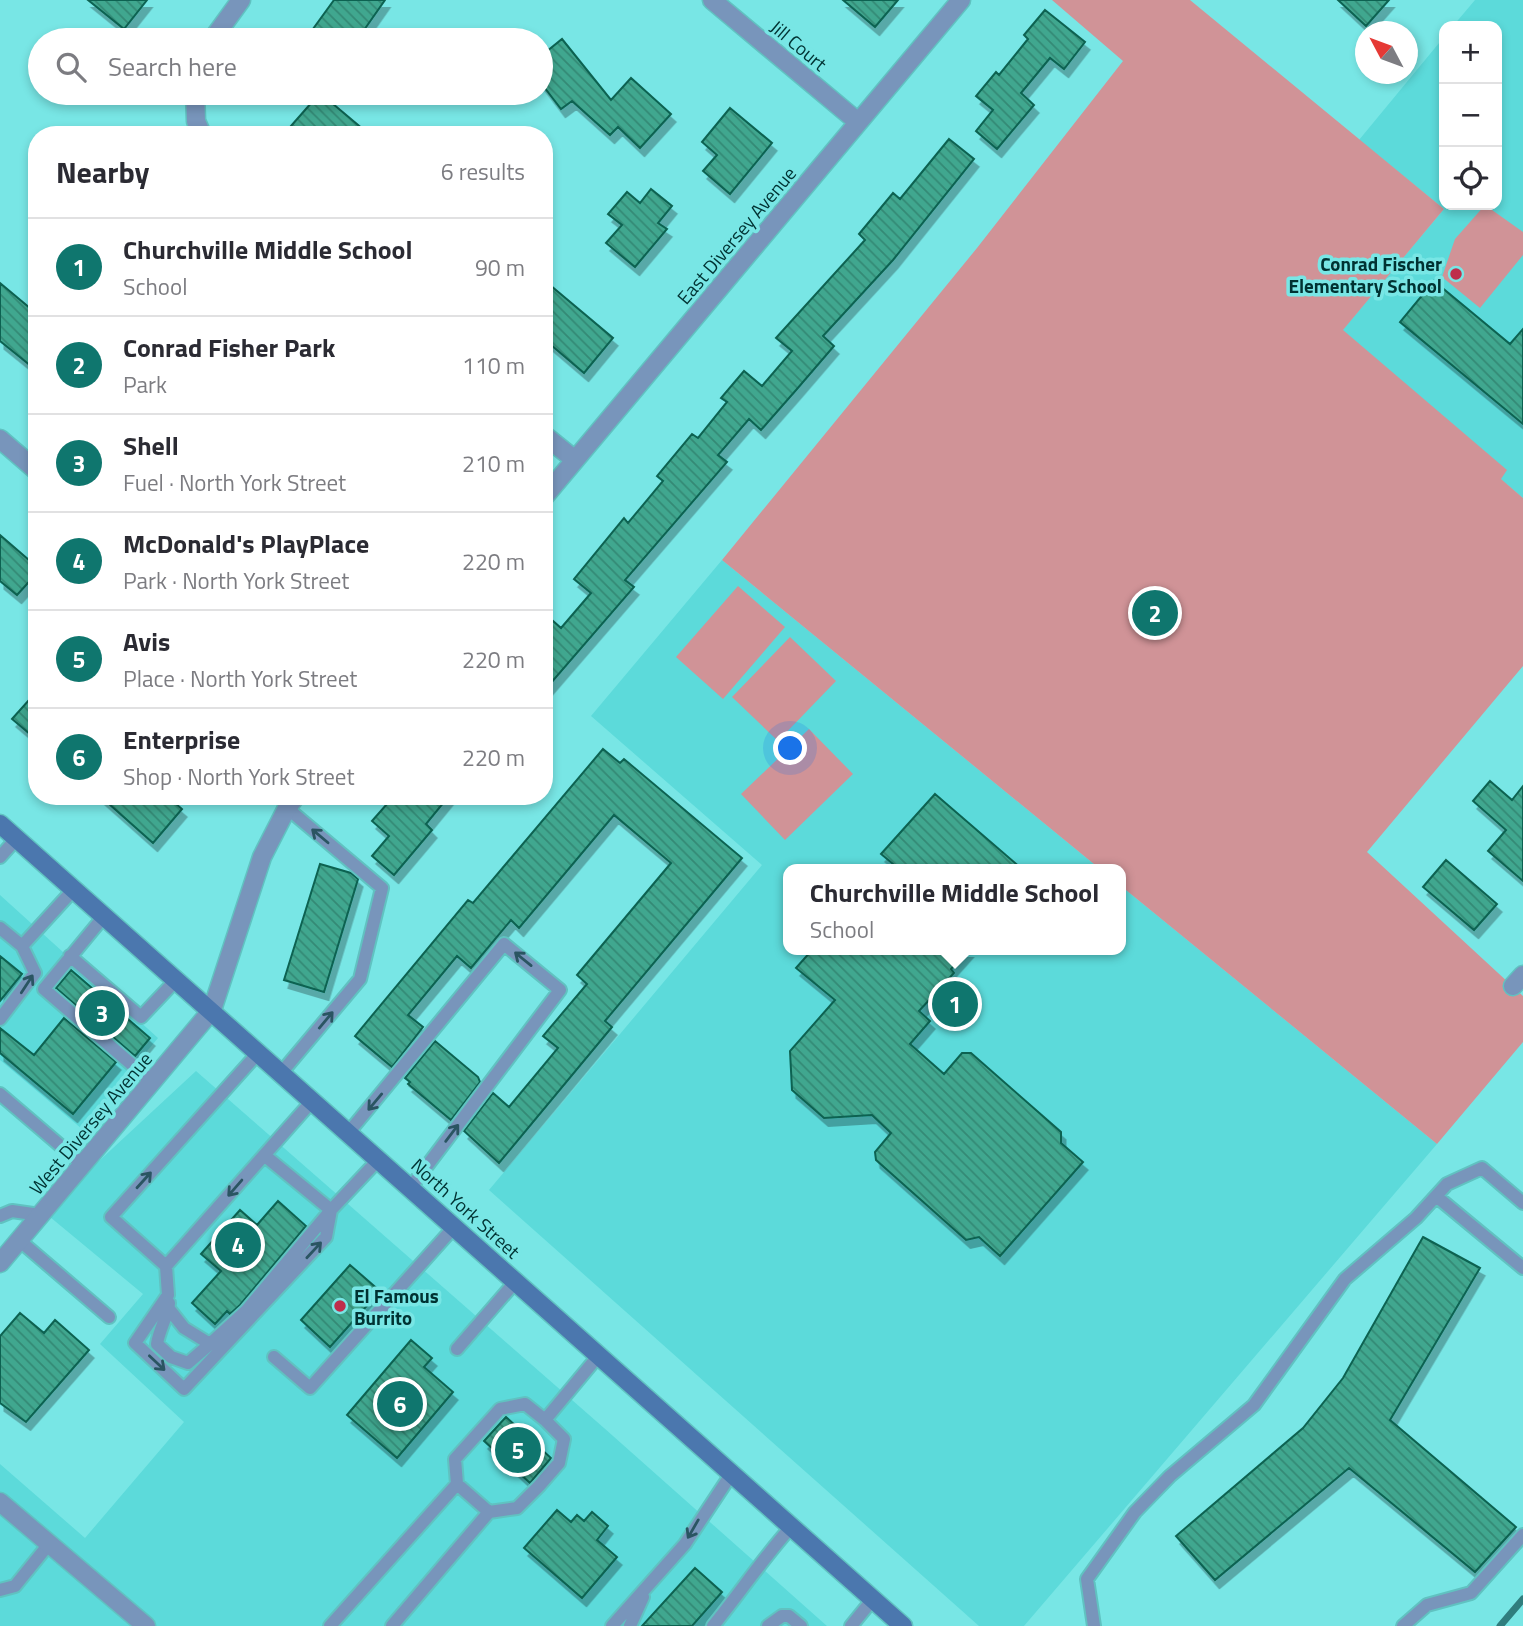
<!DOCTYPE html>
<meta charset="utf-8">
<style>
:root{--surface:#fff;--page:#f2f2f3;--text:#2b2b33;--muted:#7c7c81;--line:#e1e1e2;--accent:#0f766e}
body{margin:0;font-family:"Titillium Web",sans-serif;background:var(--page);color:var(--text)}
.controls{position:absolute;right:21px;top:21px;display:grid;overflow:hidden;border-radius:14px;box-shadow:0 4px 10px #0003}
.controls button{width:63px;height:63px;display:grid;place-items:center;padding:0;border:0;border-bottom:2px solid var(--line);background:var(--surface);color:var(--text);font:35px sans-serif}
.compass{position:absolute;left:1355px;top:21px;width:63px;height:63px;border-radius:50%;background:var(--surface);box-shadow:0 4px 10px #0003;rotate:311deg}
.you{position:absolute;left:791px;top:749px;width:24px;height:24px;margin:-18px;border:5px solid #fff;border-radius:50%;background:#1a73e8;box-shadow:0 0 0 10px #1a73e833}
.badge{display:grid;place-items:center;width:46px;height:46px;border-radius:50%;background:var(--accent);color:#fff;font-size:23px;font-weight:700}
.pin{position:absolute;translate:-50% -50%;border:4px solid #fff;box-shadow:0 2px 7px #0006}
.popup{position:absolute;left:783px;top:864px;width:343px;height:91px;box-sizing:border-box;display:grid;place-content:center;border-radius:14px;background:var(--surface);filter:drop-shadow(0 2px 5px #0005);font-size:23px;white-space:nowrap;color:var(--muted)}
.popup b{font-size:26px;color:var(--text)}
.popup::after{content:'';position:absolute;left:50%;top:100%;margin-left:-14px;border:14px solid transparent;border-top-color:var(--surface)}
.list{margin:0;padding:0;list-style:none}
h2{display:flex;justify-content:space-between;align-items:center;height:91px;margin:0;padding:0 28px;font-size:30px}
h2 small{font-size:23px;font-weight:400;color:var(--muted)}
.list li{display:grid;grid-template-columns:46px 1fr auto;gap:21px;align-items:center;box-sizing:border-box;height:98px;padding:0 28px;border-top:2px solid var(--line)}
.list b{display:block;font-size:26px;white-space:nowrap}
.list p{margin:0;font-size:23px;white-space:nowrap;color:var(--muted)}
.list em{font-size:23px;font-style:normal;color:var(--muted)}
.icon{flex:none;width:38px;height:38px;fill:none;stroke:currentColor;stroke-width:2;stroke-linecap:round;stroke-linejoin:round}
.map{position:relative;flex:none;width:1523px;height:1626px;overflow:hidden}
.search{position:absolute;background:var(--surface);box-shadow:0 4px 10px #0003;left:28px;top:28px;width:525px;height:77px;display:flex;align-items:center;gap:18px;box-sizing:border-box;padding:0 24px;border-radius:38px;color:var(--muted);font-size:26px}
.panel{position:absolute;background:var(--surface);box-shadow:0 4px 10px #0003;left:28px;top:126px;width:525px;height:679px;border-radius:28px}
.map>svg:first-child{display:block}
.built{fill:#5cdada}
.green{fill:#d09397}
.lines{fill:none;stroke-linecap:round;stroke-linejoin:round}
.stream{stroke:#2f7e7e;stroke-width:7}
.building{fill:url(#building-back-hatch);stroke:#0b6251;stroke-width:2;filter:url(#shadow)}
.lane-casing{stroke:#60c2c1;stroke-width:16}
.street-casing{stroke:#60c2c1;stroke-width:21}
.secondary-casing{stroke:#60c2c1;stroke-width:21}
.lane{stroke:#7895bb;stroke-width:12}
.street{stroke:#7895bb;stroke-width:18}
.secondary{stroke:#4b77ae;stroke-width:18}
.oneway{stroke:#2a5562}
.poi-dot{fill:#bf2e4b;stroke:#78e6e5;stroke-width:2.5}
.labels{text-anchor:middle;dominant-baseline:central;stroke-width:7;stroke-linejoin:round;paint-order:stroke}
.street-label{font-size:19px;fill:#003232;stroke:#78e6e5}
.poi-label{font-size:19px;font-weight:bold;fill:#003232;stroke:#78e6e5;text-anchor:end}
</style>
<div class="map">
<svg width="1523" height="1626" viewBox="0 0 1523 1626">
<defs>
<pattern id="building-back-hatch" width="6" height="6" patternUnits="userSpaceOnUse" patternTransform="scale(1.75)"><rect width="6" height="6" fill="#41a78f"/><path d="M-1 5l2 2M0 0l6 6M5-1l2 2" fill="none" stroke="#348975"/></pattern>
<filter id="shadow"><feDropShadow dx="4.5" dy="8" stdDeviation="0" flood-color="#0004"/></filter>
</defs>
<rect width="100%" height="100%" fill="#78e6e5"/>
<path class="built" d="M 1475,0 L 1523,0 L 1523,498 L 1335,339 L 1444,209 L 1359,140 L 1444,37 L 1444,205 L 1497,205 L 1497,26 L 1453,26 Z
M 722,560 L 1100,869 L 789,869 L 789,950 L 1121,950 L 1121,886 L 1437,1144 L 1024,1626 L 979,1626 L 489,1190 L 762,865 L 591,716 Z
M 0,895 L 158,1038 L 82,1129 L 0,1060 Z
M 196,1071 L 604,1428 L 827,1626 L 0,1626 L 0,1464 L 85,1538 L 184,1422 L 100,1344 L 143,1294 L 44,1212 Z"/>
<path class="green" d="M 1052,0 L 1190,0 L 1444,209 L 1343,330 L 1507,470 L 1501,479 L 1523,498 L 1523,666 L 1367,852 L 1523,996 L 1523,1042 L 1437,1144 L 1121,886 L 1121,869 L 1100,869 L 722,560 L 977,248 L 1123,61 Z
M 1485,205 L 1523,232 L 1523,255 L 1480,308 L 1442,277 L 1455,239 Z
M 738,586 L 785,627 L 723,699 L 676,657 Z
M 790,637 L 836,681 L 778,741 L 732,697 Z
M 809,729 L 853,774 L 785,840 L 741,794 Z"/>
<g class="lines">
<path class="stream" d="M 1500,1626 L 1523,1599"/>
</g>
<path class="building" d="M 88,0 L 147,0 L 124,29 Z
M 334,0 L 385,0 L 357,40 L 305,40 Z
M 843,0 L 898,0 L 875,27 Z
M 1338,0 L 1389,0 L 1366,26 Z
M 1045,10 L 1085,42 L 1064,69 L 1050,58 L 1021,93 L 1034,105 L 997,149 L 976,131 L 993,110 L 976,96 L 996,72 L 999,75 L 1028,39 L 1024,35 Z
M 562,39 L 611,100 L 631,78 L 671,114 L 640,148 L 618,127 L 610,135 L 572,101 L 561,109 L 541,83 L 541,56 Z
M 320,93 L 370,135 L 301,135 L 291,126 Z
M 730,108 L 772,143 L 730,194 L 703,171 L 717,155 L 702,142 Z
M 949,139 L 974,159 L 893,260 L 823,336 L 834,346 L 797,389 L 761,430 L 749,419 L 718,455 L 727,462 L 625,580 L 634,587 L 544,691 L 544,613 L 561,628 L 591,593 L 574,579 L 624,518 L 628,523 L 663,481 L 657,476 L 692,434 L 698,438 L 727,402 L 721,398 L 744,371 L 762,386 L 792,351 L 776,338 L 865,240 L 859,234 L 893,193 L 900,199 Z
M 651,189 L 672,206 L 658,223 L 667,229 L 635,267 L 606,243 L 622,225 L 608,214 L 627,192 L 640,203 Z
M 544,280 L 613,338 L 584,373 L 544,339 Z
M 1434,281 L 1510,344 L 1523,329 L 1523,424 L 1400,322 Z
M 0,283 L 37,314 L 37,371 L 0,341 Z
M 0,535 L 37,567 L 37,573 L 17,595 L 0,581 Z
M 37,691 L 37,740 L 12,719 Z
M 603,749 L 620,763 L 624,759 L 742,858 L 605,1021 L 612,1027 L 499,1163 L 464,1131 L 493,1093 L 509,1107 L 558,1048 L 543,1036 L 587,984 L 577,975 L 671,863 L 614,815 L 519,928 L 511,920 L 471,968 L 457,956 L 408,1015 L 423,1027 L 392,1067 L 355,1036 L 468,900 L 473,903 Z
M 1490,781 L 1512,800 L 1523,786 L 1523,881 L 1488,851 L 1506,830 L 1473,801 Z
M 935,794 L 1022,869 L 899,869 L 881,854 Z
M 100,796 L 167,796 L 182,809 L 153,843 Z
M 394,796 L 449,796 L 426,824 L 432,830 L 394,875 L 372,856 L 389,836 L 372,821 Z
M 1446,860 L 1497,904 L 1474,930 L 1423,887 Z
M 320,864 L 351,873 L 358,879 L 324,992 L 284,980 Z
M 812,950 L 968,950 L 951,969 L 954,973 L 919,1011 L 930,1021 L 910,1044 L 944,1074 L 962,1053 L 971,1053 L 1061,1132 L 1061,1143 L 1083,1162 L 1000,1256 L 979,1237 L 966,1240 L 876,1160 L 875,1152 L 891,1133 L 872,1115 L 824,1118 L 792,1090 L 790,1051 L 835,1000 L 796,968 Z
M 0,956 L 22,974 L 0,1001 Z
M 71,970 L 150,1038 L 135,1056 L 56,988 Z
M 64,1018 L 116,1062 L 73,1114 L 0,1053 L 0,1028 L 34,1055 Z
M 435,1041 L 478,1077 L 480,1082 L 451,1120 L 408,1084 L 410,1082 L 405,1078 Z
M 278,1201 L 306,1226 L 240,1305 L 230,1314 L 227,1311 L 215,1324 L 192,1303 L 221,1271 L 201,1254 L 240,1210 L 257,1225 Z
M 1423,1237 L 1480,1268 L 1390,1420 L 1516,1527 L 1475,1572 L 1349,1468 L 1215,1580 L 1176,1536 L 1303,1428 L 1343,1378 Z
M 350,1265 L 380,1291 L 330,1347 L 301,1320 Z
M 20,1313 L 44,1333 L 55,1320 L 89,1350 L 26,1422 L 0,1403 L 0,1336 Z
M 411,1340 L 432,1358 L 424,1367 L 453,1392 L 397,1458 L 347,1415 Z
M 506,1417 L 551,1458 L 530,1483 L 484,1441 Z
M 557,1510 L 571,1522 L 577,1515 L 584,1521 L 592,1512 L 608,1526 L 597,1540 L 617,1557 L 582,1598 L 524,1548 Z
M 695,1568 L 722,1592 L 692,1626 L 642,1626 Z"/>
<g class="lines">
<defs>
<path id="lane" d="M 0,857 L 17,838
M 105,915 L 44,989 L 152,1082
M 0,928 L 22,946 L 74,889
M 70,956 L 141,1017 L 177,979
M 0,1019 L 35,973 L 22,946
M 259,1052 L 111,1217 L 166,1266 L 313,1100
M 282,1072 L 360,979 L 382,888 L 287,808
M 0,1094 L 83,1165
M 349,1132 L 504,944 L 560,990 L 411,1187
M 1436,1196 L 1523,1268
M 0,1216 L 12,1211 L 40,1215
M 19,1240 L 109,1317
M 166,1266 L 168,1295 L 135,1343 L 184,1389 L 326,1237 L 331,1210 L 379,1159
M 169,1303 C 169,1313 159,1330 157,1344 L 171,1357 L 188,1363 L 210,1344
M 169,1309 L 184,1328 L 210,1344 L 246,1311 L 331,1210 L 264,1155
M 457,1349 L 516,1281
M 274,1357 L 310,1388 L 455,1226
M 457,1484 L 455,1459 L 500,1409 L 525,1404 L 545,1420
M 489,1512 L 517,1508 L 539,1486 L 559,1463 L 564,1439 L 545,1420 L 599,1355
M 0,1590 L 15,1586 L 49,1544
M 330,1626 L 457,1484 L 489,1512 L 392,1626
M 612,1626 L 685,1544 L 732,1473
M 630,1626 L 643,1597
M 713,1626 C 740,1593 763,1558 792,1526
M 768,1626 L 782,1616 L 789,1616 L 801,1626
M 851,1626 L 873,1599
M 1094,1626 L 1087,1579 L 1135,1512 L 1170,1476 L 1254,1405 L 1345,1279 L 1416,1218 L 1447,1184 L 1482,1168 L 1523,1203
M 1403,1626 L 1427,1605 L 1471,1593 L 1523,1535"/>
<path id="street" d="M 712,0 L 858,122
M 212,40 L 241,0
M 195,93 L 196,121 L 202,135
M 544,435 L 575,460
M 0,439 L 37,471
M 544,497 L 961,0
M 1513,986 L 1523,975
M 0,1263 L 212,1010 L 262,857 L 287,808 L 296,796
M 0,1502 L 146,1626"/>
<path id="secondary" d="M 0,824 L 903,1626"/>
</defs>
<use href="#lane" class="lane-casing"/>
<use href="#street" class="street-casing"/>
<use href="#secondary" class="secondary-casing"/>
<use href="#lane" class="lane"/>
<use href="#street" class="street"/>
<use href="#secondary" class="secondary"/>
</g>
<defs><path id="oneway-shaft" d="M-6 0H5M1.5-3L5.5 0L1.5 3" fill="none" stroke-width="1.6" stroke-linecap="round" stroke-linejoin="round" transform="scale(1.75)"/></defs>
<g class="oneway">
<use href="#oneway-shaft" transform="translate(320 836) rotate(-140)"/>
<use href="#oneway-shaft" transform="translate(523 959) rotate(-141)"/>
<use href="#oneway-shaft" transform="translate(27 984) rotate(-57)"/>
<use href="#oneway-shaft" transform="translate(326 1020) rotate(-50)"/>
<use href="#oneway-shaft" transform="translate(375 1102) rotate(130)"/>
<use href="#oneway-shaft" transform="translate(452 1133) rotate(-53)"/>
<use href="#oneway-shaft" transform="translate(144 1180) rotate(-48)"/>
<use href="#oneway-shaft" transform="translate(235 1188) rotate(131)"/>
<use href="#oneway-shaft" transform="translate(314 1250) rotate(-47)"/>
<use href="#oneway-shaft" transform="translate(157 1363) rotate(43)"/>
<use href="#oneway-shaft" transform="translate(693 1529) rotate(120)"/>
</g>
<g class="poi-dot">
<circle cx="1456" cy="274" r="7"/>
<circle cx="340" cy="1306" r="7"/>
</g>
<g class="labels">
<g class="street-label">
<text transform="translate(799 45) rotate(40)">Jill Court</text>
<text transform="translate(736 235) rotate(-50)">East Diversey Avenue</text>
<text transform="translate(90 1123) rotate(-50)">West Diversey Avenue</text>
<text transform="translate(466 1208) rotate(42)">North York Street</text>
</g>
<g class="poi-label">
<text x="1442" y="263">Conrad Fischer<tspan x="1442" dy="22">Elementary School</tspan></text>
<text x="354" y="1295" text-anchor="start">El Famous<tspan x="354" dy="22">Burrito</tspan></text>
</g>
</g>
</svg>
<div class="controls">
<button>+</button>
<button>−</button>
<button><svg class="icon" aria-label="locate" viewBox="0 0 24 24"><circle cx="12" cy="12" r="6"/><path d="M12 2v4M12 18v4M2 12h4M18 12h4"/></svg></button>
</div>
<svg class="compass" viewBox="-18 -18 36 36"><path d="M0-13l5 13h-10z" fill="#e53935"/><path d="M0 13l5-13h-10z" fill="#7c7c81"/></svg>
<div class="you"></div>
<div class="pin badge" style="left:955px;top:1004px">1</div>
<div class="popup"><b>Churchville Middle School</b>School</div>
<div class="pin badge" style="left:1155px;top:613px">2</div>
<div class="pin badge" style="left:102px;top:1013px">3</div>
<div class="pin badge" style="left:238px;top:1245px">4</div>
<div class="pin badge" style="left:518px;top:1450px">5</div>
<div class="pin badge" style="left:400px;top:1404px">6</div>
<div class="search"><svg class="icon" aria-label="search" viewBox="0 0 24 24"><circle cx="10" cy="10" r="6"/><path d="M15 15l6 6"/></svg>Search here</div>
<section class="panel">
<h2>Nearby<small>6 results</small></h2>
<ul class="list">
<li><span class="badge">1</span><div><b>Churchville Middle School</b><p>School</p></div><em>90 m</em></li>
<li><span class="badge">2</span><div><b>Conrad Fisher Park</b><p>Park</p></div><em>110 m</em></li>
<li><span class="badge">3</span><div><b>Shell</b><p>Fuel · North York Street</p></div><em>210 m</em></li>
<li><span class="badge">4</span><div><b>McDonald's PlayPlace</b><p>Park · North York Street</p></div><em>220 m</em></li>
<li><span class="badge">5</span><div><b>Avis</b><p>Place · North York Street</p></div><em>220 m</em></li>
<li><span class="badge">6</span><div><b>Enterprise</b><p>Shop · North York Street</p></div><em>220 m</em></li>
</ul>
</section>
</div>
